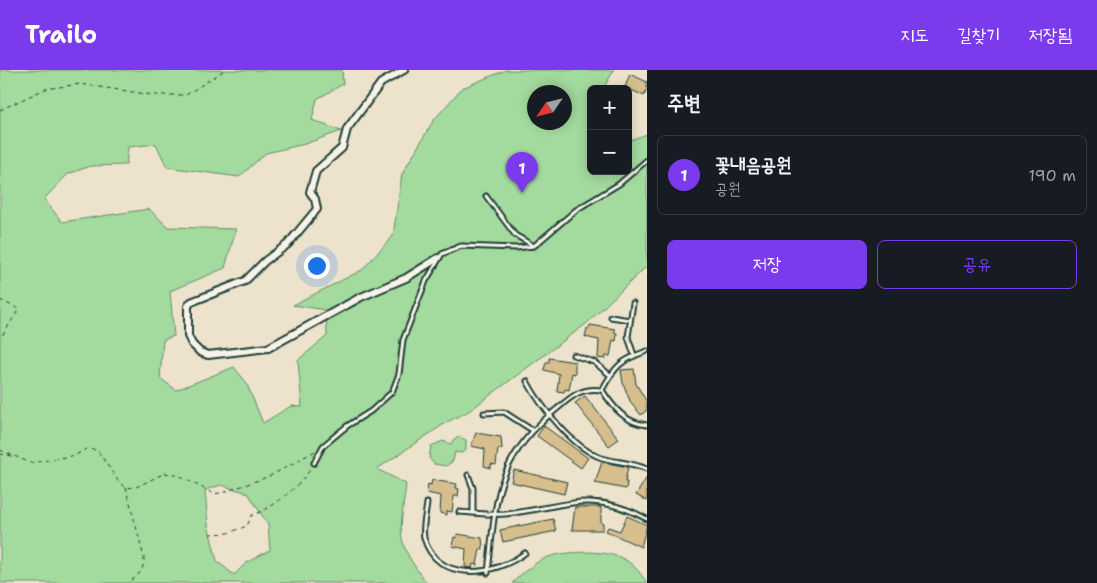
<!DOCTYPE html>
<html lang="ko">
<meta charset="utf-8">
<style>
:root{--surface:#171b24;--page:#20242c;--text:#f1f3f6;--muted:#9ea1a6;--line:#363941;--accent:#7c3aed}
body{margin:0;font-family:"Shantell Sans","Poor Story",sans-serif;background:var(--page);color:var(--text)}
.controls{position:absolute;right:15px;top:15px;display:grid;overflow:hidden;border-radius:8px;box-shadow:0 2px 12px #0003}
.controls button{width:45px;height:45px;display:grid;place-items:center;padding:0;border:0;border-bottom:1px solid var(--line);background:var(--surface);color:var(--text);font:25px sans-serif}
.compass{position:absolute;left:527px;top:15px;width:45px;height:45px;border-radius:50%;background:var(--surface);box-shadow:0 2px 12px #0003;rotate:235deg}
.you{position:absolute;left:316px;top:195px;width:18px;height:18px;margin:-12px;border:4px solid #fff;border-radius:50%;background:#1a73e8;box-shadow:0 0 0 8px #1a73e833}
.badge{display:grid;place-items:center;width:32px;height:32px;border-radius:50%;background:var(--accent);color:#fff;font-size:16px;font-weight:700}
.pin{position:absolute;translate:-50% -41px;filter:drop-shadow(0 1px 2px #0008)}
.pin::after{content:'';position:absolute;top:26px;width:18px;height:15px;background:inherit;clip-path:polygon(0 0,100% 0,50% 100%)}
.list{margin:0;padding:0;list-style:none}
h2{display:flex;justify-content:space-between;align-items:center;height:65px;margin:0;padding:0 20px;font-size:21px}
h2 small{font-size:16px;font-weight:400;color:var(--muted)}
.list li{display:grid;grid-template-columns:32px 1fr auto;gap:15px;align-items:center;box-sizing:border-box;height:80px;margin:0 10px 10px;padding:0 10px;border:1px solid var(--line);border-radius:8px}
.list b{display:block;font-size:19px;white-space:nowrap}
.list p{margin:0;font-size:16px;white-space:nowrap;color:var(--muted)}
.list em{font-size:16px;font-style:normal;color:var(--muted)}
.actions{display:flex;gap:10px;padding:15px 20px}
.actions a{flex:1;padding:11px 0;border:1px solid var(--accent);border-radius:8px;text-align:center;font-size:18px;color:var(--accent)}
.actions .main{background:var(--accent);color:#fff}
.map{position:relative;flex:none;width:647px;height:513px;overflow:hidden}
header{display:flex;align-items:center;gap:30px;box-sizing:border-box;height:70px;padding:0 25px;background:var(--accent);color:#fff}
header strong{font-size:24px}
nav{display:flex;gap:28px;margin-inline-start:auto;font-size:18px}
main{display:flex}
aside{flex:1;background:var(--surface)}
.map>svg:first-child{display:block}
.green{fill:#a3da9e;stroke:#618c69;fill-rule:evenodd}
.building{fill:#d7be8d;stroke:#1f3d34}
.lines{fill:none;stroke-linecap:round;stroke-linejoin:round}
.service-casing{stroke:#1f3d34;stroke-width:7}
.minor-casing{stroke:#1f3d34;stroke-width:10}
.path{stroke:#1f3d34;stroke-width:1;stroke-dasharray:4 4;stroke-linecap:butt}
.service{stroke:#f7f3e8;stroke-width:3}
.minor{stroke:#f7f3e8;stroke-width:6}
</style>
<header>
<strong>Trailo</strong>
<nav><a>지도</a><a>길찾기</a><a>저장됨</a></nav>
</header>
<main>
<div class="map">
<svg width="647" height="513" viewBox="0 0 647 513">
<rect width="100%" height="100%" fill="#ede3cd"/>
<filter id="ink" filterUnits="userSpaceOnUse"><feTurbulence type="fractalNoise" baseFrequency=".02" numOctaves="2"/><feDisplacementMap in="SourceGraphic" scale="10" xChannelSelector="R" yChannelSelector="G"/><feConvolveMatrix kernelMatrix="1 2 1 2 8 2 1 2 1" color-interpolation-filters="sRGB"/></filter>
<g filter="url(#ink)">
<path class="green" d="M 0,0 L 342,0 L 343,14 L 317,29 L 312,50 L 341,61 L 305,74 L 266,83 L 239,107 L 167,97 L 156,74 L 128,77 L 126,95 L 91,96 L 68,104 L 44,129 L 62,152 L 149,139 L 168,157 L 236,159 L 225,198 L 170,221 L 174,266 L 163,270 L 160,308 L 176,320 L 234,297 L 246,312 L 263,353 L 291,336 L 302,337 L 298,290 L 327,266 L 326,240 L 293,235 L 362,200 L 393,166 L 402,104 L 433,51 L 462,18 L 506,0 L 614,0 L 603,19 L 591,19 L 591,101 L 628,101 L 628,71 L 647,64 L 647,196 L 586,254 L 469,341 L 447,352 L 377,399 L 406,414 C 400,466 394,470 427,513 L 0,513 ZM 534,22 L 564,22 L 564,52 L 534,52 ZM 221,415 L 248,423 L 268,455 L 270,480 L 246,493 L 234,505 L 217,491 L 208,455 L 205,420 Z
M 459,367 L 466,370 L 466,380 L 461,383 L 455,382 L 453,391 L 446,396 L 434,394 L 429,388 L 431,376 L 443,371 L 451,374 L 454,369 Z
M 589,482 C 619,484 630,487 647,513 L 512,513 C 541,486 549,483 589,482 Z"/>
<path class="building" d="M 630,4 L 647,12 L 647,20 L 644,26 L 625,17 Z
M 590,255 L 615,259 L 615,263 L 617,263 L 616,271 L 613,270 L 610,286 L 606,286 L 605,289 L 598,288 L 599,270 L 585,267 L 587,258 L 589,259 Z
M 549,288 L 575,292 L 575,304 L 572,303 L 569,320 L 565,319 L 564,322 L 557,321 L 559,304 L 544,300 L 546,292 L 549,292 Z
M 634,299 L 636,314 L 647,332 L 647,340 L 641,345 L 630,331 L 623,313 L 621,300 Z
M 585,326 L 619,369 L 609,376 L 575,333 Z
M 544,356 L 588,388 L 581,398 L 537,366 Z
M 476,363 L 501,367 L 502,379 L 498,379 L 496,395 L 491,394 L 491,398 L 484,396 L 485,379 L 471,376 Z
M 602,392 L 628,397 L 625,412 L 627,412 L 626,419 L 595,413 Z
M 514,400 L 567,412 L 564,424 L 511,412 Z
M 647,407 L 647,431 L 636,425 Z
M 432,410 L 457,414 L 456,418 L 459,419 L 458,426 L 454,426 L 452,442 L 447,441 L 447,445 L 440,443 L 441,426 L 427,423 L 428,414 L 431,415 Z
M 575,437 L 601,437 L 601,453 L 603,453 L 603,460 L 572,460 Z
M 627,446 L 647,455 L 641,477 L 606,461 L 608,457 L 620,461 Z
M 553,449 L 556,461 L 503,472 L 500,460 Z
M 457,464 L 482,468 L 483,479 L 480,479 L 477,495 L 473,494 L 472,498 L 465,497 L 466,479 L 452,476 L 454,467 L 457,468 Z"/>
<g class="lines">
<defs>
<path id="service" d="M 486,126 L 515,165 L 534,176
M 633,233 L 628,267 L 634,285
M 611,247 L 630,250
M 647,281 C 621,290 615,296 602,320 C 613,337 625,353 647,355
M 573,285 L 594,292 L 610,305
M 527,311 C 540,336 574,379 602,388 C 616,392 633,393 647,399
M 484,343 L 504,342 L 532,360
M 314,393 L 323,376 L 347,356 L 371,341 L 392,322 L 399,304 L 403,270 L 426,211 L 442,184 L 461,176 L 516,178 L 534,176 L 576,140 L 619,114 L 647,90
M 468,405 L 473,418 L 473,443
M 427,433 C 426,444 422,457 424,468 C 437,513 493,507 525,483
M 459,442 C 475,443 490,445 505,444 C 564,438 590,418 647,449
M 488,503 C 496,428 495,388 558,338 C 572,326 582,317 602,320"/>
<path id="minor" d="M 404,0 L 381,13 L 347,59 L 342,78 L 316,101 L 310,122 L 315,129 L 317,139 L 288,174 L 265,191 L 245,211 L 191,232 L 188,236 L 188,266 L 192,274 L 200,282 L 208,285 L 268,278 L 361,227 L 406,208 L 438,188"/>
</defs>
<use href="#service" class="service-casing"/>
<use href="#minor" class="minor-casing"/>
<path class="path" d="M 0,40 L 45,19 L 80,14 L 153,25 L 186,25 L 225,0
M 0,230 L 19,239 L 0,269
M 0,380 L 31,393 L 76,385 L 86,379 L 97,380 L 119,412 L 125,417 L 134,418 L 165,403 L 178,405 L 214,424 L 225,422 L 270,406 L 315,381
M 0,384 L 12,386
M 126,417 L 144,488 C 144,501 138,506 128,513
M 210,464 L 228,463 L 247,456 L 252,445 C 270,441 302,414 311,398"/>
<use href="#service" class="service"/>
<use href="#minor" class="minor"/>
</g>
</g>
</svg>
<div class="controls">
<button>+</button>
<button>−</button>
</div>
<svg class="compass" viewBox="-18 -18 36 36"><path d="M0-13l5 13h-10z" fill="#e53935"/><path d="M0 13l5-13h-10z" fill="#9ea1a6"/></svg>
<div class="you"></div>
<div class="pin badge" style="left:522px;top:123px">1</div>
</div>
<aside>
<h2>주변<small></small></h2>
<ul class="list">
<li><span class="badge">1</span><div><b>꽃내음공원</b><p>공원</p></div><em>190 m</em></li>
</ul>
<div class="actions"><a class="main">저장</a><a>공유</a></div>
</aside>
</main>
